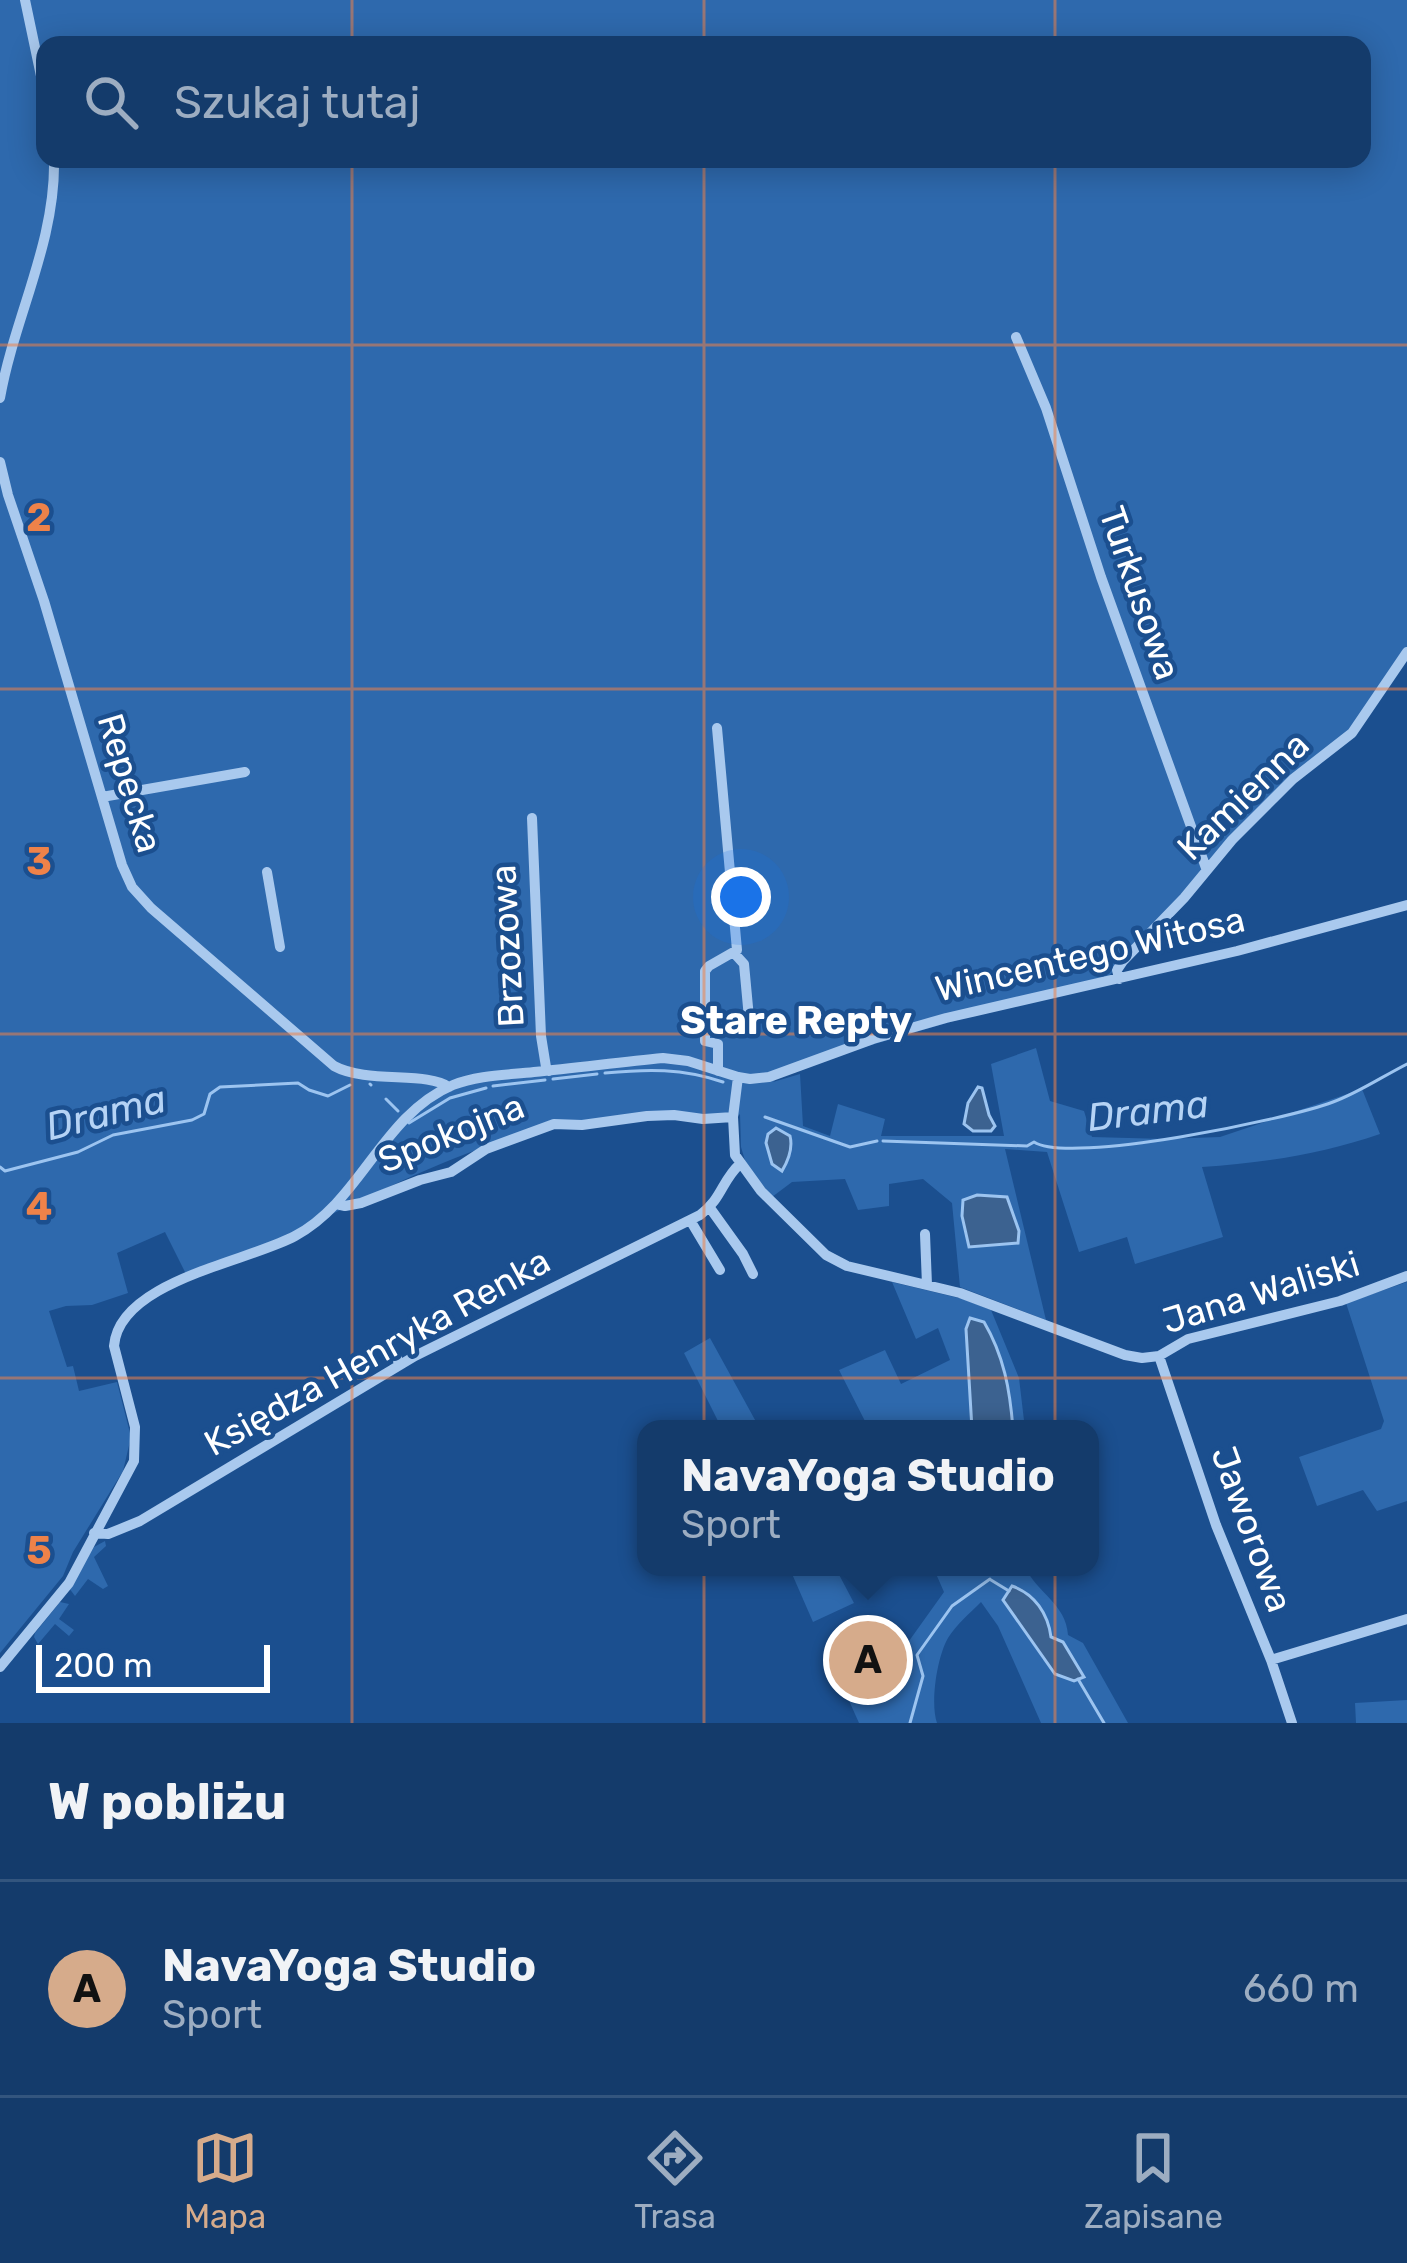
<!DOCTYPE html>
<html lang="pl">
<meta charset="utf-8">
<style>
:root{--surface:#143b6b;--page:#214673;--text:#f1f3f6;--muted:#9dadc1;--line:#33557e;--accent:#d6ab8b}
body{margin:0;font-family:Rubik,sans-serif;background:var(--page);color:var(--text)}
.scale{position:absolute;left:36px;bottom:30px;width:234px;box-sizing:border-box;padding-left:12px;border:6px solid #fff;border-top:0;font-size:33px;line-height:42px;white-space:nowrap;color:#fff;-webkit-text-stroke:9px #1b4f8f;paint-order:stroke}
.you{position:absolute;left:741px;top:897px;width:42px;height:42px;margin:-30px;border:9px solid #fff;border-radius:50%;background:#1a73e8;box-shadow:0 0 0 18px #1a73e833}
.badge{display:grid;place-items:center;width:78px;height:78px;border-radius:50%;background:var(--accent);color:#111;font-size:39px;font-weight:700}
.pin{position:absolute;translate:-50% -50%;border:6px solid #fff;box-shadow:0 3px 12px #0006}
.popup{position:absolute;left:637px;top:1420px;width:462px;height:156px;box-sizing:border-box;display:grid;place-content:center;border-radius:24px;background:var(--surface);filter:drop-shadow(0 3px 9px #0005);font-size:39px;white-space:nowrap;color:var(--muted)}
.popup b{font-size:45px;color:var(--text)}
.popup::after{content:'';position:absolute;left:50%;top:100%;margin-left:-24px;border:24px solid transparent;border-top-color:var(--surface)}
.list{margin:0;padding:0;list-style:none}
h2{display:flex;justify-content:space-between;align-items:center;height:156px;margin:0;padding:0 48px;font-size:51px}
h2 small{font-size:39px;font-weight:400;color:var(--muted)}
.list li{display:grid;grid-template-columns:78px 1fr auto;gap:36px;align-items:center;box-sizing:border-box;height:216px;padding:0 48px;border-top:3px solid var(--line)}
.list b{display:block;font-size:45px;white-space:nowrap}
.list p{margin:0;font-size:39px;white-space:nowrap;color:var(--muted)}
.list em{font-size:39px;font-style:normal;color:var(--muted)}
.icon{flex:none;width:66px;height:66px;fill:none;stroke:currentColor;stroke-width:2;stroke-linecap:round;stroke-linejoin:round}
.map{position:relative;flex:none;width:1407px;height:1723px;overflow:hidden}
.search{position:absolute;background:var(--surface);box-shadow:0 6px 30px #0003;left:36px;right:36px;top:36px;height:132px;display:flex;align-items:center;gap:30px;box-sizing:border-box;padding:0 42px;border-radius:24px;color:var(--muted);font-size:45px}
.sheet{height:372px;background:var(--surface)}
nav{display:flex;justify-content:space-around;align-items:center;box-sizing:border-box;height:168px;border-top:3px solid var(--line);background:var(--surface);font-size:33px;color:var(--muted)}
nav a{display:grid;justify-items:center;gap:6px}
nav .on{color:var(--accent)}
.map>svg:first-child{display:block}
.green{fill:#2e69ad;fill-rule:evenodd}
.water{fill:#3c6290;stroke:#9cc4f0;stroke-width:3}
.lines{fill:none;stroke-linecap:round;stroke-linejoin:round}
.stream{stroke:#9cc4f0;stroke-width:3}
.minor{stroke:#a9c9ee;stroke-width:10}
.grid{fill:none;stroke:#ee8249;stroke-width:3;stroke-opacity:0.55}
.labels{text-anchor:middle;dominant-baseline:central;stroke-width:9;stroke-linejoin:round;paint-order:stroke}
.street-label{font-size:36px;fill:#fff;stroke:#1b4f8f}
.neighbourhood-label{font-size:39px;font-weight:bold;fill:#fff;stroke:#1b4f8f}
.water-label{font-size:39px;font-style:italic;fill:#b5d3f5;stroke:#1b4f8f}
.grid-label{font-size:39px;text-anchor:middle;font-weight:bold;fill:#ee8249;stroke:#1b4f8f;stroke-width:9;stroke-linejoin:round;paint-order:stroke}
</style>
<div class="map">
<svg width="1407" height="1723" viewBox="0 0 1407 1723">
<rect width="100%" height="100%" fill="#1b4f8f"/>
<path class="green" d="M 0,0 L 1407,0 L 1407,656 L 1358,728 L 1290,784 L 1109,976 L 785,1070 L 773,1082 L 800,1074 L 803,1126 L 830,1136 L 838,1104 L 885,1119 L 881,1136 L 1004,1136 L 991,1064 L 1036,1048 L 1050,1101 L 1084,1111 L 1092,1137 L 1165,1139 L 1220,1137 L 1362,1089 L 1380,1134 C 1322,1154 1263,1163 1202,1167 L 1223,1237 L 1135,1264 L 1127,1237 L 1079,1252 L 1047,1152 L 1005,1149 L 1046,1320 L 960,1287 L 952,1203 L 923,1179 L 889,1184 L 889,1206 L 858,1210 L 845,1179 L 792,1182 L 772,1197 L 746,1164 L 741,1147 L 740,1114 L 736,1118 C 677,1118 619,1115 561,1126 C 469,1144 381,1191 297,1231 C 262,1249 223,1261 187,1276 L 165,1232 L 117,1253 L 128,1293 L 92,1305 L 66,1306 L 49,1311 L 67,1367 L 73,1366 L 79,1391 L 117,1382 L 131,1437 L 123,1471 L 73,1552 L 63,1576 L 0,1653 ZM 45,45 L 1362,45 L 1362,159 L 45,159 Z
M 892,1282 L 963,1299 L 991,1310 L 1019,1378 L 1025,1429 L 1013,1429 L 1010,1392 L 972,1391 L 972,1429 L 869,1429 L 839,1370 L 885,1350 L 901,1384 L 950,1360 L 938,1328 L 916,1339 Z
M 1407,1282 L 1407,1501 L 1377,1511 L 1363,1490 L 1317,1506 L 1299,1457 L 1381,1429 L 1384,1421 L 1346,1303 Z
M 710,1338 L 760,1429 L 722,1429 L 684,1353 Z
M 105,1541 L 106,1546 L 94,1557 L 108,1586 L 103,1589 L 88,1579 L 75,1596 L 69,1588 L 94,1547 Z
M 789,1567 L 835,1567 L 854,1603 L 813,1622 Z
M 933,1567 L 1025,1567 C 1038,1594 1066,1604 1068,1635 L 1083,1643 L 1128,1723 L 1041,1723 L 998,1626 L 981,1602 C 970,1613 956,1625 948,1638 C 937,1657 930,1703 937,1723 L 859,1723 L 842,1685 L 885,1664 L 889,1669 L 944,1592 ZM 1021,1588 C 1049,1613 1056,1624 1043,1660 L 1032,1637 L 1003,1600 Z
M 60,1602 L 69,1604 L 59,1619 L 74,1630 L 69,1636 L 55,1624 L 38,1644 L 34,1637 L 35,1633 Z
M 1407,1700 L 1407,1723 L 1356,1723 L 1355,1703 Z"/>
<path class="water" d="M 978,1087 L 982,1088 L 989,1115 L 995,1126 L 991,1131 L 973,1131 L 964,1124 L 968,1103 Z
M 776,1128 L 790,1136 C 793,1148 788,1161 782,1171 L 772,1164 L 766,1143 L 768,1134 Z
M 977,1195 L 1007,1197 L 1019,1231 L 1018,1243 L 969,1247 L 962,1216 L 963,1200 Z
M 970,1318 L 984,1322 C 1004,1356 1010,1390 1013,1429 L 972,1429 L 966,1329 Z
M 1012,1586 C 1035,1594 1048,1614 1051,1637 L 1063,1642 L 1084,1677 L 1074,1681 L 1055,1674 L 1003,1600 Z"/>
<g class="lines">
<path class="stream" d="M 605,1073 C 647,1069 682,1068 723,1082
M 553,1079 L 597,1074
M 370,1084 L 371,1085
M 493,1086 L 545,1080
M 386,1099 L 398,1111
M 765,1117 L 850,1147 L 877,1141
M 409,1123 L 450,1098 L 486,1088
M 883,1141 L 1027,1146 L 1034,1142 C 1069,1165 1289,1119 1333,1102 C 1358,1093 1383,1076 1407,1064
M 0,1167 L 5,1171 L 78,1152 L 113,1135 L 192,1120 L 204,1114 L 210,1094 L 220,1087 L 298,1083 L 309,1090 L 328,1096 L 350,1085
M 991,1580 L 1009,1591
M 1078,1679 L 1104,1723
M 910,1723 L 923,1676 L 917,1655 L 952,1606 L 990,1579"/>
<path class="minor" d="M 25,0 L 45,95
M 1016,337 L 1046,408 L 1101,577 L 1206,868
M 0,398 C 14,318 56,242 54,159
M 0,462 L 8,495 L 44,601 L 122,865 L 132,887 L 151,908 L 334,1066 C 367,1084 427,1071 449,1087
M 717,728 L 737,950 L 709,966 L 705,971 L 705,1041 L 718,1044 L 718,1071
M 102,797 L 245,772
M 532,818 L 541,1036 L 546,1067 L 549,1071
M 267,872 L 280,947
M 734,953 L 744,964 L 749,1018
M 1119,979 L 1117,970 L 1123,961 L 1184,898 L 1232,840 L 1293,779 L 1352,733 L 1407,652
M 738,1077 L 733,1117 L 735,1155 L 761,1191 L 826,1255 L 847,1266 L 960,1293 L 1125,1355 L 1142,1358 L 1159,1356 L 1188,1339 L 1340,1301 L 1407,1276
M 336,1204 L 345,1206 L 361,1203 L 420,1180 L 451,1172 L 486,1149 L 554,1124 L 582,1125 L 647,1116 L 674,1115 L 703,1119 L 733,1117
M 710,1208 L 743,1254 L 753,1274
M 690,1220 L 720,1270
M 925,1234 L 927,1285
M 390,1344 L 400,1365
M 1159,1356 L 1216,1525 L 1271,1660 L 1292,1723
M 94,1533 L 108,1534 L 140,1521 L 415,1356 L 700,1215 C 722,1199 722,1180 740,1164
M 1271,1660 L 1407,1619
M 0,1667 L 69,1583 L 134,1461 L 135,1427 L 114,1346 C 119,1281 247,1262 295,1236 C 361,1201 382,1115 453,1085 C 478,1075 508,1075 534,1072 C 577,1068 620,1062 663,1058 L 688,1061 L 738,1077 L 750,1079 L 769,1077 L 873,1039 L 946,1018 L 1237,951 L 1407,905"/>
</g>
<path class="grid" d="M 352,0 L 352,45M 704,0 L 704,45M 1055,0 L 1055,45M 352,159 L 352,1723M 704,159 L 704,1723M 1055,159 L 1055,1723M 0,345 L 1407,345M 0,689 L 1407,689M 0,1034 L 1407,1034M 0,1378 L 1407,1378"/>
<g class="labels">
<g class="street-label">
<text transform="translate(1140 593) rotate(71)">Turkusowa</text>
<text transform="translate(130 783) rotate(73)">Repecka</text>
<text transform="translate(1243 796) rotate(-44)">Kamienna</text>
<text transform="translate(507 946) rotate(-93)">Brzozowa</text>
<text transform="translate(1090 954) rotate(-13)">Wincentego Witosa</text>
<text transform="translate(451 1133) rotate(-22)">Spokojna</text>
<text transform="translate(1261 1292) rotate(-17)">Jana Waliski</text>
<text transform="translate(377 1352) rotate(-29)">Księdza Henryka Renka</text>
<text transform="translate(1252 1529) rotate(70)">Jaworowa</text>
</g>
<g class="neighbourhood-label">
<text x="796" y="1021">Stare Repty</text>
</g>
<g class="water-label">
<text transform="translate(1148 1111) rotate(-7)">Drama</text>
<text transform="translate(106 1113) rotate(-14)">Drama</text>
</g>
</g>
<g class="grid-label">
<text x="39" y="531">2</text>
<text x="39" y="875">3</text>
<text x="39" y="1220">4</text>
<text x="39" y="1564">5</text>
</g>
</svg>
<div class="scale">200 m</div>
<div class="you"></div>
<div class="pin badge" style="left:868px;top:1660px">A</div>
<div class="popup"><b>NavaYoga Studio</b>Sport</div>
<div class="search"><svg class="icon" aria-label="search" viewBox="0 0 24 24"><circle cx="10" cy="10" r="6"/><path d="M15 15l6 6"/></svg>Szukaj tutaj</div>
</div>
<section class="sheet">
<h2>W pobliżu<small></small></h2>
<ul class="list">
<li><span class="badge">A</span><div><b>NavaYoga Studio</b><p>Sport</p></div><em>660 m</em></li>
</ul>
</section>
<nav>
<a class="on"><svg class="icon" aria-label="map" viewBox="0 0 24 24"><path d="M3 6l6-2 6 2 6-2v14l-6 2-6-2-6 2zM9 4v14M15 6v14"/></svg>Mapa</a>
<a><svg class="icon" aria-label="directions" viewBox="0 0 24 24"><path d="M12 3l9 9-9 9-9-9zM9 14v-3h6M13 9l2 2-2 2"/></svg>Trasa</a>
<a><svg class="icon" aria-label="saved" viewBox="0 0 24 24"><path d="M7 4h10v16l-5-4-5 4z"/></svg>Zapisane</a>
</nav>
